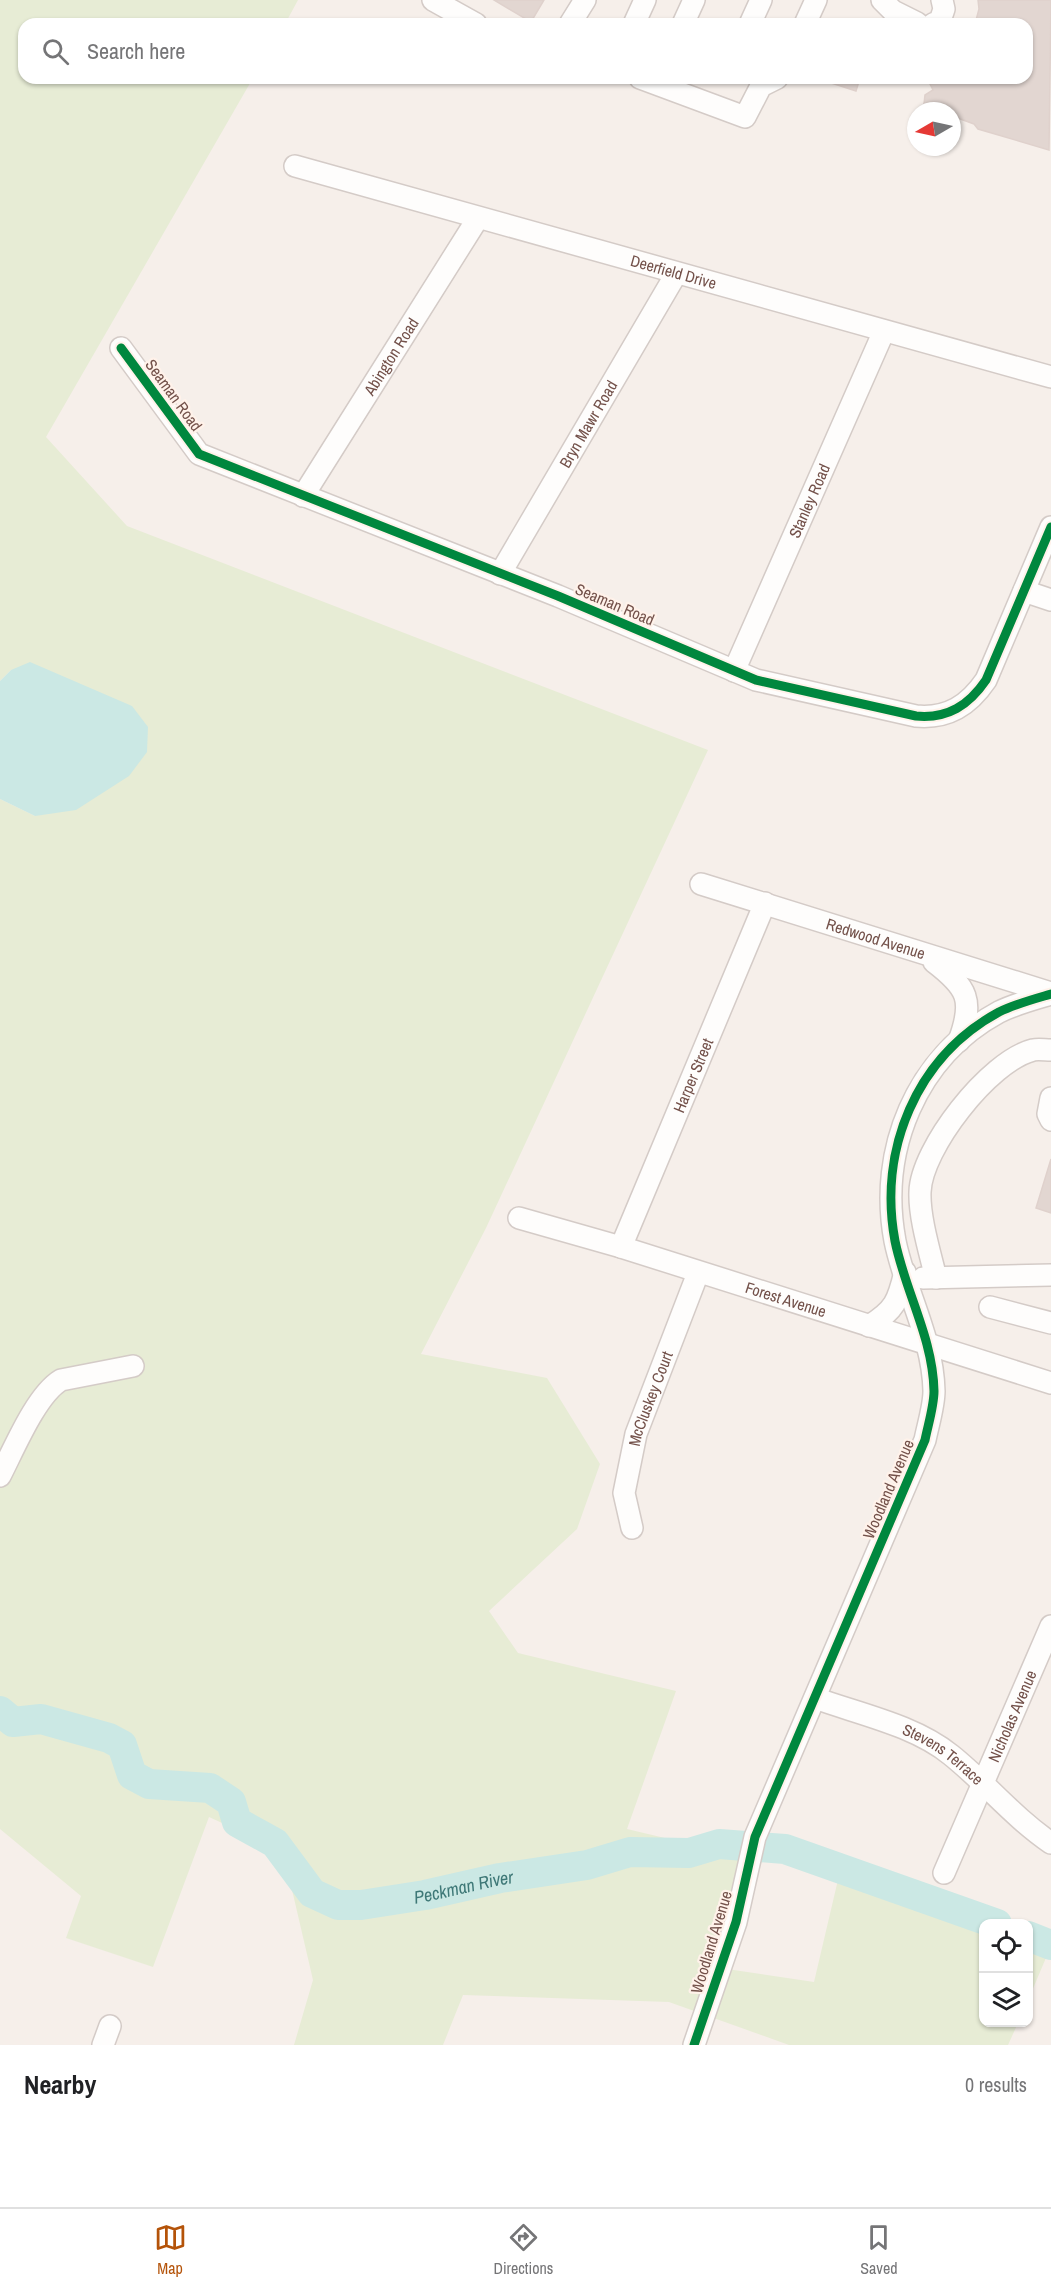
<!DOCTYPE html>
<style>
:root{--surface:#fff;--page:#f6f6f6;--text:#202124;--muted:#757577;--line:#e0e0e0;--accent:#b45309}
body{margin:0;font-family:"Archivo Narrow",sans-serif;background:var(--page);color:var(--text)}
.controls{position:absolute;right:18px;bottom:18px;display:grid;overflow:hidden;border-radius:12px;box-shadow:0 2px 4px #0004}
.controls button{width:54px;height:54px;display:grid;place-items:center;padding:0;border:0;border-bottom:2px solid var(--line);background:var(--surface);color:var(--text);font:30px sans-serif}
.compass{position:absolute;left:907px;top:102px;width:54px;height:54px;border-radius:50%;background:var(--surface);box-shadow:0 2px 4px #0004;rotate:261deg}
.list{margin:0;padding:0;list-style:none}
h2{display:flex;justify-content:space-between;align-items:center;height:78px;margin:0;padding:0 24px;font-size:26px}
h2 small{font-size:20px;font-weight:400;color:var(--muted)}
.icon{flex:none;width:33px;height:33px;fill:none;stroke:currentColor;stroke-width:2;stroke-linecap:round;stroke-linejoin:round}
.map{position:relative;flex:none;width:1051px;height:2045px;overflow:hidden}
.search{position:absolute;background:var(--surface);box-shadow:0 2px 4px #0004;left:18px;right:18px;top:18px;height:66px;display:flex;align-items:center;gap:15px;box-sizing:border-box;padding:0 21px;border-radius:18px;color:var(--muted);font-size:22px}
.sheet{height:162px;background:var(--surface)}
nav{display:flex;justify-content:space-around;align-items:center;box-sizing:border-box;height:84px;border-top:2px solid var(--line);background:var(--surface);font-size:16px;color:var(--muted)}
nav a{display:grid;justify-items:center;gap:3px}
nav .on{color:var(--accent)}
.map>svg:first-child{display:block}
.green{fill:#e7ecd5}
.water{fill:#cbe8e4}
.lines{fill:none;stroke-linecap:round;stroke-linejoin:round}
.river{stroke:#cbe8e4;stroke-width:30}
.building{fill:#e2d6d1;stroke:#dfd1cc;stroke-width:1.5}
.minor-casing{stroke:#d4cbc7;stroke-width:24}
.minor{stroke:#fefdfc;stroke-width:21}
.cycleway-casing{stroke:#fff2ea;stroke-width:13}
.cycleway{stroke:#00873e;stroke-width:9}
.labels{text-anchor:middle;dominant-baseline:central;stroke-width:4.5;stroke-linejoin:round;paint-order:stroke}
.street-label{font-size:16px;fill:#73514a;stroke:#fff2ea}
.water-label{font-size:18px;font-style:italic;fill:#3e7877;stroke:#fff2ea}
</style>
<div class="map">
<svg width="1051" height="2045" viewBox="0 0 1051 2045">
<rect width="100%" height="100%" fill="#f6efea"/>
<path class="green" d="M 0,0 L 298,0 L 285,24 L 24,24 L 24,78 L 253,78 L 46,437 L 127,526 L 708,750 L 486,1228 L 421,1354 L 547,1378 L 600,1464 L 577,1529 L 489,1611 L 518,1653 L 676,1691 L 627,1829 L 753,1859 L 727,1969 L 814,1982 L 841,1867 L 1003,1923 L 984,1924 L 984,2022 L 1018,2023 L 1008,2045 L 789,2045 L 669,2002 L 463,1995 L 443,2045 L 294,2045 L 313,1980 L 283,1851 L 209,1817 L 153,1967 L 66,1938 L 81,1896 L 0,1829 L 0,799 L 35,816 L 11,670 L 0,681 Z
M 1029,1932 L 1051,1940 L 1051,1946 L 1029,1998 Z"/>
<path class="water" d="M 30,662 L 132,706 L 148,727 L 147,752 L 129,776 L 76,810 L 35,816 L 0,799 L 0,681 L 11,670 Z"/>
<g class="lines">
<g class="river">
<path id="s1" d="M 0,1711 L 13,1722 L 41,1719 L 109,1738 L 122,1745 L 132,1775 L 149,1784 L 210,1788 L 231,1802 L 237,1822 L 275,1843 L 312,1893 L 338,1905 L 361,1905 L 425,1895 L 500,1878 L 587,1865 L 630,1852 L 689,1853 L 719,1844 L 785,1849 L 997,1924"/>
<path d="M 1028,1936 L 1051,1945"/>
</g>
</g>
<path class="building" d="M 494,0 L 544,0 L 531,22 Z
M 978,0 L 1051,0 L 1049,150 L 978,129 L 974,124 L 952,116 L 952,111 L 937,111 L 924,104 L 925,95 L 933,90 L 927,78 L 1027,78 L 1027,24 L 975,24 L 979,9 Z
M 816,78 L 860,78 L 856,91 Z
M 1051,1159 L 1051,1213 L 1036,1208 Z"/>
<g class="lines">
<defs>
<g id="minor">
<path d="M 433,0 L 476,24"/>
<path d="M 882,0 L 893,11 L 917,23"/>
<path d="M 570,24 L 585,0"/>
<path d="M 634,24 L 645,0"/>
<path d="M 683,24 L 694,0"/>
<path d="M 750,24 L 761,0"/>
<path d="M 805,24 L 816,0"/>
<path d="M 933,24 L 940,21 L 944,9 L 942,0"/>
<path d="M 640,78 L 745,117 L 761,86 L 777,78"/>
<path id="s2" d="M 295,166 L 1051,377"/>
<path d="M 121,348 L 199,454 L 558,596 L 756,680 L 916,716 C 948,719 969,705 986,680 L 1051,527"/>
<path id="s3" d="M 303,496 L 478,218"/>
<path id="s4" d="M 500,574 L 676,274"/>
<path d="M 1024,591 L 1051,600"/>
<path id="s5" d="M 734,671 L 884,331"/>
<path id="s6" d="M 701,884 L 1051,993"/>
<path d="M 934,962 C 968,988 974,1000 959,1041"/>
<path d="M 1051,1098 L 1048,1114 L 1051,1120"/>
<path id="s7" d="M 519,1218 L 621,1247 L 1051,1383"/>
<path id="s8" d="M 621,1247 L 765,903"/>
<path d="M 923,1278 L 1051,1275"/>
<path d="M 936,1278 C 930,1253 919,1217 920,1192 C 921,1149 989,1061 1033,1050 C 1038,1049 1045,1050 1051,1050"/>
<path d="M 990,1307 L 1051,1323"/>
<path d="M 869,1326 C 895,1310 898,1301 905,1272"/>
<path d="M 0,1476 C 14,1449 36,1395 61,1380 L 133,1366"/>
<path id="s9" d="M 632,1528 L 624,1493 L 636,1434 L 698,1273"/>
<path id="s10" d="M 815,1698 C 859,1714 914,1725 951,1755 C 986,1783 1013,1817 1051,1843"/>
<path id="s11" d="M 944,1873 L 1051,1626"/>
<path d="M 103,2045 L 110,2026"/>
<path d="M 694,2045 L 736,1922 L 755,1837 L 925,1440 C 928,1425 934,1406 934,1391 C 933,1338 905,1291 895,1241 C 878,1150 916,1057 999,1012 C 1015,1004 1034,999 1051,994"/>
</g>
</defs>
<use href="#minor" class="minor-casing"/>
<use href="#minor" class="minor"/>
<defs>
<path id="cycleway" d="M 121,348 L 199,454 L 558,596 L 756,680 L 916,716 C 948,719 969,705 986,680 L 1051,527
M 694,2045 L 736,1922 L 755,1837 L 925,1440 C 928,1425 934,1406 934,1391 C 933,1338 905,1291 895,1241 C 878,1150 916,1057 999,1012 C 1015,1004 1034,999 1051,994"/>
</defs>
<use href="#cycleway" class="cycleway-casing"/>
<use href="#cycleway" class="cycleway"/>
</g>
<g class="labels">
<g class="street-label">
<text stroke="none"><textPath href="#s2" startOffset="393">Deerfield Drive</textPath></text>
<text stroke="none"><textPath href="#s3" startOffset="165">Abington Road</textPath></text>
<text transform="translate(174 395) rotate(54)">Seaman Road</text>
<text stroke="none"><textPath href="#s4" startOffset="174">Bryn Mawr Road</textPath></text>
<text stroke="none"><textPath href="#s5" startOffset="186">Stanley Road</textPath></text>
<text transform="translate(615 604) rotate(23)">Seaman Road</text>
<text stroke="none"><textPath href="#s6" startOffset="183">Redwood Avenue</textPath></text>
<text stroke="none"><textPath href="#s8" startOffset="186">Harper Street</textPath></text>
<text stroke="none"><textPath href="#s7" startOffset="279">Forest Avenue</textPath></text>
<text stroke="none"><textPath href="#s9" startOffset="134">McCluskey Court</textPath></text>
<text transform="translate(888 1489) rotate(-67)">Woodland Avenue</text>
<text stroke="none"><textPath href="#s11" startOffset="171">Nicholas Avenue</textPath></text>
<text stroke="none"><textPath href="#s10" startOffset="141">Stevens Terrace</textPath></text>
<text transform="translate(711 1942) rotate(-73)">Woodland Avenue</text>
</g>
<g class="water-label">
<text stroke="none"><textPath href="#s1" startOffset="550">Peckman River</textPath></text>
</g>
</g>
</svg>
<div class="controls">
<button><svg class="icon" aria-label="locate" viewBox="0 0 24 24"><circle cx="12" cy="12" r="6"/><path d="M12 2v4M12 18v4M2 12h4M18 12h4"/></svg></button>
<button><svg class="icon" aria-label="layers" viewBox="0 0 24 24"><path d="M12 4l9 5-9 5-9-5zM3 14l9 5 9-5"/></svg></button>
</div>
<svg class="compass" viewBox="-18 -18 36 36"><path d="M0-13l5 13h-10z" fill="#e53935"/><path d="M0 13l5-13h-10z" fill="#757577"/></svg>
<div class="search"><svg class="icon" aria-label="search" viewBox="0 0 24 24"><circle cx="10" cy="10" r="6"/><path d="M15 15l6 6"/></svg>Search here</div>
</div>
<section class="sheet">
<h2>Nearby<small>0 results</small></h2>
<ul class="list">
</ul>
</section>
<nav>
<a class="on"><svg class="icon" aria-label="map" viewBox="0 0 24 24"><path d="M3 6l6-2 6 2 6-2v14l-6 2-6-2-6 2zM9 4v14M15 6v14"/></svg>Map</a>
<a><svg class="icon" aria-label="directions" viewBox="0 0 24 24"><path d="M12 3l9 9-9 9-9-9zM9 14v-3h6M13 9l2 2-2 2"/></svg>Directions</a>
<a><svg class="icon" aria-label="saved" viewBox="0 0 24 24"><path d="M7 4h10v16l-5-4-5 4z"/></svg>Saved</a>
</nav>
